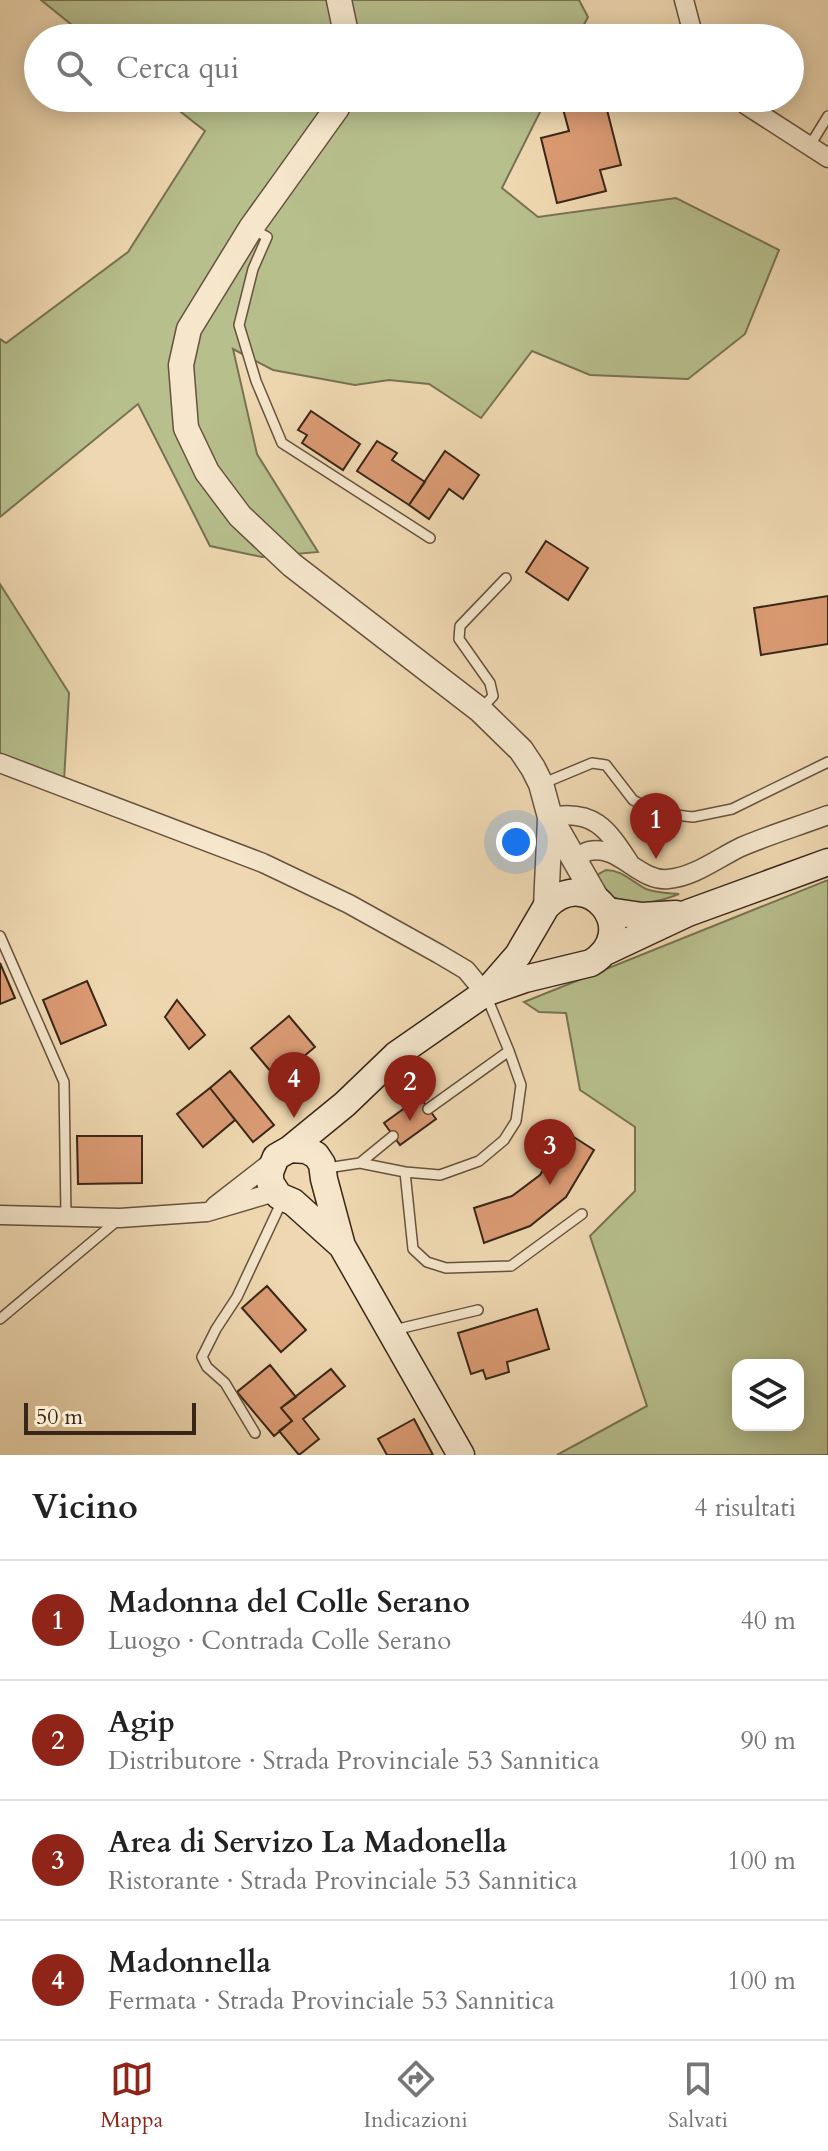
<!DOCTYPE html>
<html lang="it">
<meta charset="utf-8">
<style>
:root{--surface:#fff;--page:#f6f6f6;--text:#222;--muted:#767676;--line:#e0e0e0;--accent:#8f2418}
body{margin:0;font-family:Cardo,serif;background:var(--page);color:var(--text)}
.controls{position:absolute;right:24px;bottom:24px;display:grid;overflow:hidden;border-radius:16px;box-shadow:0 4px 20px #0003}
.controls button{width:72px;height:72px;display:grid;place-items:center;padding:0;border:0;border-bottom:2px solid var(--line);background:var(--surface);color:var(--text);font:40px sans-serif}
.scale{position:absolute;left:24px;bottom:20px;width:172px;box-sizing:border-box;padding-left:8px;border:4px solid #392618;border-top:0;font-size:22px;line-height:28px;white-space:nowrap;color:#392618;-webkit-text-stroke:6px #f5e6cc;paint-order:stroke}
.you{position:absolute;left:516px;top:842px;width:28px;height:28px;margin:-20px;border:6px solid #fff;border-radius:50%;background:#1a73e8;box-shadow:0 0 0 12px #1a73e833}
.badge{display:grid;place-items:center;width:52px;height:52px;border-radius:50%;background:var(--accent);color:#fff;font-size:26px;font-weight:700}
.pin{position:absolute;translate:-50% -66px;filter:drop-shadow(0 2px 4px #0008)}
.pin::after{content:'';position:absolute;top:42px;width:28px;height:24px;background:inherit;clip-path:polygon(0 0,100% 0,50% 100%)}
.list{margin:0;padding:0;list-style:none}
h2{display:flex;justify-content:space-between;align-items:center;height:104px;margin:0;padding:0 32px;font-size:34px}
h2 small{font-size:26px;font-weight:400;color:var(--muted)}
.list li{display:grid;grid-template-columns:52px 1fr auto;gap:24px;align-items:center;box-sizing:border-box;height:120px;padding:0 32px;border-top:2px solid var(--line)}
.list b{display:block;font-size:30px;white-space:nowrap}
.list p{margin:0;font-size:26px;white-space:nowrap;color:var(--muted)}
.list em{font-size:26px;font-style:normal;color:var(--muted)}
.icon{flex:none;width:44px;height:44px;fill:none;stroke:currentColor;stroke-width:2;stroke-linecap:round;stroke-linejoin:round}
.map{position:relative;flex:none;width:828px;height:1455px;overflow:hidden}
.search{position:absolute;background:var(--surface);box-shadow:0 4px 20px #0003;left:24px;right:24px;top:24px;height:88px;display:flex;align-items:center;gap:20px;box-sizing:border-box;padding:0 28px;border-radius:44px;color:var(--muted);font-size:30px}
.sheet{height:584px;background:var(--surface)}
nav{display:flex;justify-content:space-around;align-items:center;box-sizing:border-box;height:112px;border-top:2px solid var(--line);background:var(--surface);font-size:22px;color:var(--muted)}
nav a{display:grid;justify-items:center;gap:4px}
nav .on{color:var(--accent)}
.map>svg:first-child{display:block}
.green{fill:#b7bf8d;stroke:#787252;stroke-width:2;fill-rule:evenodd}
.building{fill:#db9b74;stroke:#392618;stroke-width:2}
.lines{fill:none;stroke-linecap:round;stroke-linejoin:round}
.service-casing{stroke:#66523e;stroke-width:12}
.minor-casing{stroke:#66523e;stroke-width:21}
.tertiary-casing{stroke:#66523e;stroke-width:27}
.secondary-casing{stroke:#392618;stroke-width:29}
.service{stroke:#f5e6cc;stroke-width:9}
.minor{stroke:#f5e6cc;stroke-width:18}
.tertiary{stroke:#f5e6cc;stroke-width:24}
.secondary{stroke:#f5e6cc;stroke-width:26}
</style>
<div class="map">
<svg width="828" height="1455" viewBox="0 0 828 1455">
<rect width="100%" height="100%" fill="#efd8b1"/>
<filter id="stains"><feTurbulence type="fractalNoise" baseFrequency=".0025" numOctaves="4"/><feColorMatrix values="0 0 0 0 .2 0 0 0 0 .09 0 0 0 0 .02 0 0 0 .5 -.17"/></filter>
<radialGradient id="worn" r=".72"><stop offset=".6" stop-color="#630" stop-opacity="0"/><stop offset="1" stop-color="#630" stop-opacity=".3"/></radialGradient>
<path class="green" d="M 41,0 L 579,0 L 588,17 L 577,38 L 88,38 Z
M 163,98 L 547,98 L 502,188 L 538,217 L 676,198 L 779,250 L 745,334 L 688,379 L 590,375 L 532,351 L 481,418 L 429,384 L 389,380 L 355,385 L 273,370 L 233,349 L 257,454 L 318,552 L 262,557 L 210,546 L 138,404 L 0,517 L 0,339 L 6,343 L 128,252 L 205,131 Z
M 0,584 L 69,693 L 64,781 L 0,757 Z
M 606,870 C 622,870 632,882 646,889 C 657,893 668,893 679,894 C 651,905 638,906 609,896 L 597,875 Z
M 828,880 L 828,1455 L 557,1455 L 647,1406 L 590,1236 L 635,1191 L 635,1127 L 580,1090 L 566,1013 L 539,1012 L 524,1002 ZM 738,1365 L 798,1365 L 798,1425 L 738,1425 Z"/>
<path class="building" d="M 604,98 L 621,165 L 600,170 L 606,191 L 557,203 L 541,138 L 569,131 L 563,109 Z
M 311,411 L 360,444 L 343,470 L 302,443 L 307,435 L 298,430 Z
M 377,441 L 397,453 L 392,460 L 425,482 L 409,505 L 357,471 Z
M 445,451 L 479,475 L 463,499 L 449,489 L 429,519 L 409,505 Z
M 546,541 L 588,568 L 568,600 L 526,572 Z
M 828,596 L 828,644 L 761,655 L 754,608 Z
M 0,963 L 15,998 L 0,1004 Z
M 87,981 L 106,1025 L 61,1044 L 43,1000 Z
M 177,1000 L 205,1035 L 189,1049 L 165,1017 Z
M 289,1016 L 315,1047 L 277,1079 L 251,1048 Z
M 230,1071 L 274,1125 L 253,1142 L 210,1088 Z
M 210,1088 L 235,1120 L 203,1147 L 177,1114 Z
M 420,1097 L 436,1119 L 400,1145 L 384,1123 Z
M 566,1132 L 594,1150 L 566,1197 L 530,1226 L 484,1243 L 474,1208 L 512,1196 L 540,1175 Z
M 77,1136 L 142,1136 L 142,1183 L 78,1184 Z
M 267,1286 L 306,1330 L 281,1352 L 242,1308 Z
M 537,1309 L 549,1349 L 507,1362 L 509,1372 L 486,1379 L 483,1370 L 471,1374 L 458,1333 Z
M 270,1365 L 296,1397 L 281,1408 L 292,1421 L 274,1436 L 237,1392 Z
M 331,1369 L 345,1386 L 303,1419 L 319,1439 L 299,1455 L 279,1431 L 292,1421 L 281,1408 Z
M 414,1419 L 433,1455 L 387,1455 L 378,1439 Z"/>
<g class="lines">
<defs>
<path id="service" d="M 809,147 L 828,116
M 251,228 L 267,237 L 253,269 L 239,325 L 256,381 L 282,443 L 430,538
M 482,708 L 493,696 L 490,683 L 459,639 L 460,626 L 506,578
M 544,783 L 592,763 L 606,765 L 633,800 L 658,813 L 693,817 L 732,809 L 828,762
M 0,936 L 64,1082 L 66,1217
M 428,1109 L 509,1051
M 360,1163 L 393,1136
M 327,1168 L 360,1163 L 405,1172 L 440,1175 L 479,1161 L 504,1140 L 516,1121 L 521,1085 L 509,1051 L 486,995
M 405,1172 L 413,1249 L 427,1262 L 446,1268 L 511,1266 L 582,1214
M 0,1319 L 118,1220
M 394,1330 L 478,1310
M 255,1433 L 225,1383 L 207,1367 L 202,1357 L 216,1329 L 237,1297 L 283,1199"/>
<path id="minor" d="M 684,0 L 694,38
M 740,98 L 746,105 L 828,158
M 0,763 L 263,863 L 349,904 L 439,954 L 466,970 L 485,993
M 550,817 C 593,809 607,828 629,862
M 572,859 C 578,856 583,853 589,851 C 619,844 639,882 668,879 C 694,877 718,858 741,847 C 769,835 799,826 828,815
M 215,1206 L 273,1161
M 0,1215 L 120,1218 L 207,1212 L 275,1192"/>
<path id="tertiary" d="M 339,0 L 347,38
M 339,98 L 337,108 L 251,228 L 189,329 L 181,365 L 186,428 L 207,472 L 240,516 L 292,565 L 480,710 L 521,750 L 533,768 L 541,784 L 550,817 L 597,899
M 546,907 L 550,819"/>
<path id="secondary" d="M 608,911 L 642,916 L 676,914
M 603,953 L 688,913 L 828,862
M 290,1149 L 306,1150 L 316,1155 L 322,1164 L 324,1179 L 342,1246 L 461,1455
M 342,1246 L 293,1202 L 279,1196 L 270,1182 L 270,1172 L 276,1157 L 290,1149 L 345,1104 L 396,1055 L 485,993 L 518,955 L 546,907 C 588,863 643,931 591,963 L 525,979 L 485,993"/>
</defs>
<use href="#service" class="service-casing"/>
<use href="#minor" class="minor-casing"/>
<use href="#tertiary" class="tertiary-casing"/>
<use href="#secondary" class="secondary-casing"/>
<use href="#service" class="service"/>
<use href="#minor" class="minor"/>
<use href="#tertiary" class="tertiary"/>
<use href="#secondary" class="secondary"/>
</g>
<rect width="100%" height="100%" filter="url(#stains)"/>
<rect width="100%" height="100%" fill="url(#worn)"/>
</svg>
<div class="controls">
<button><svg class="icon" aria-label="layers" viewBox="0 0 24 24"><path d="M12 4l9 5-9 5-9-5zM3 14l9 5 9-5"/></svg></button>
</div>
<div class="scale">50 m</div>
<div class="you"></div>
<div class="pin badge" style="left:656px;top:859px">1</div>
<div class="pin badge" style="left:410px;top:1121px">2</div>
<div class="pin badge" style="left:550px;top:1185px">3</div>
<div class="pin badge" style="left:294px;top:1118px">4</div>
<div class="search"><svg class="icon" aria-label="search" viewBox="0 0 24 24"><circle cx="10" cy="10" r="6"/><path d="M15 15l6 6"/></svg>Cerca qui</div>
</div>
<section class="sheet">
<h2>Vicino<small>4 risultati</small></h2>
<ul class="list">
<li><span class="badge">1</span><div><b>Madonna del Colle Serano</b><p>Luogo · Contrada Colle Serano</p></div><em>40 m</em></li>
<li><span class="badge">2</span><div><b>Agip</b><p>Distributore · Strada Provinciale 53 Sannitica</p></div><em>90 m</em></li>
<li><span class="badge">3</span><div><b>Area di Servizo La Madonella</b><p>Ristorante · Strada Provinciale 53 Sannitica</p></div><em>100 m</em></li>
<li><span class="badge">4</span><div><b>Madonnella</b><p>Fermata · Strada Provinciale 53 Sannitica</p></div><em>100 m</em></li>
</ul>
</section>
<nav>
<a class="on"><svg class="icon" aria-label="map" viewBox="0 0 24 24"><path d="M3 6l6-2 6 2 6-2v14l-6 2-6-2-6 2zM9 4v14M15 6v14"/></svg>Mappa</a>
<a><svg class="icon" aria-label="directions" viewBox="0 0 24 24"><path d="M12 3l9 9-9 9-9-9zM9 14v-3h6M13 9l2 2-2 2"/></svg>Indicazioni</a>
<a><svg class="icon" aria-label="saved" viewBox="0 0 24 24"><path d="M7 4h10v16l-5-4-5 4z"/></svg>Salvati</a>
</nav>
